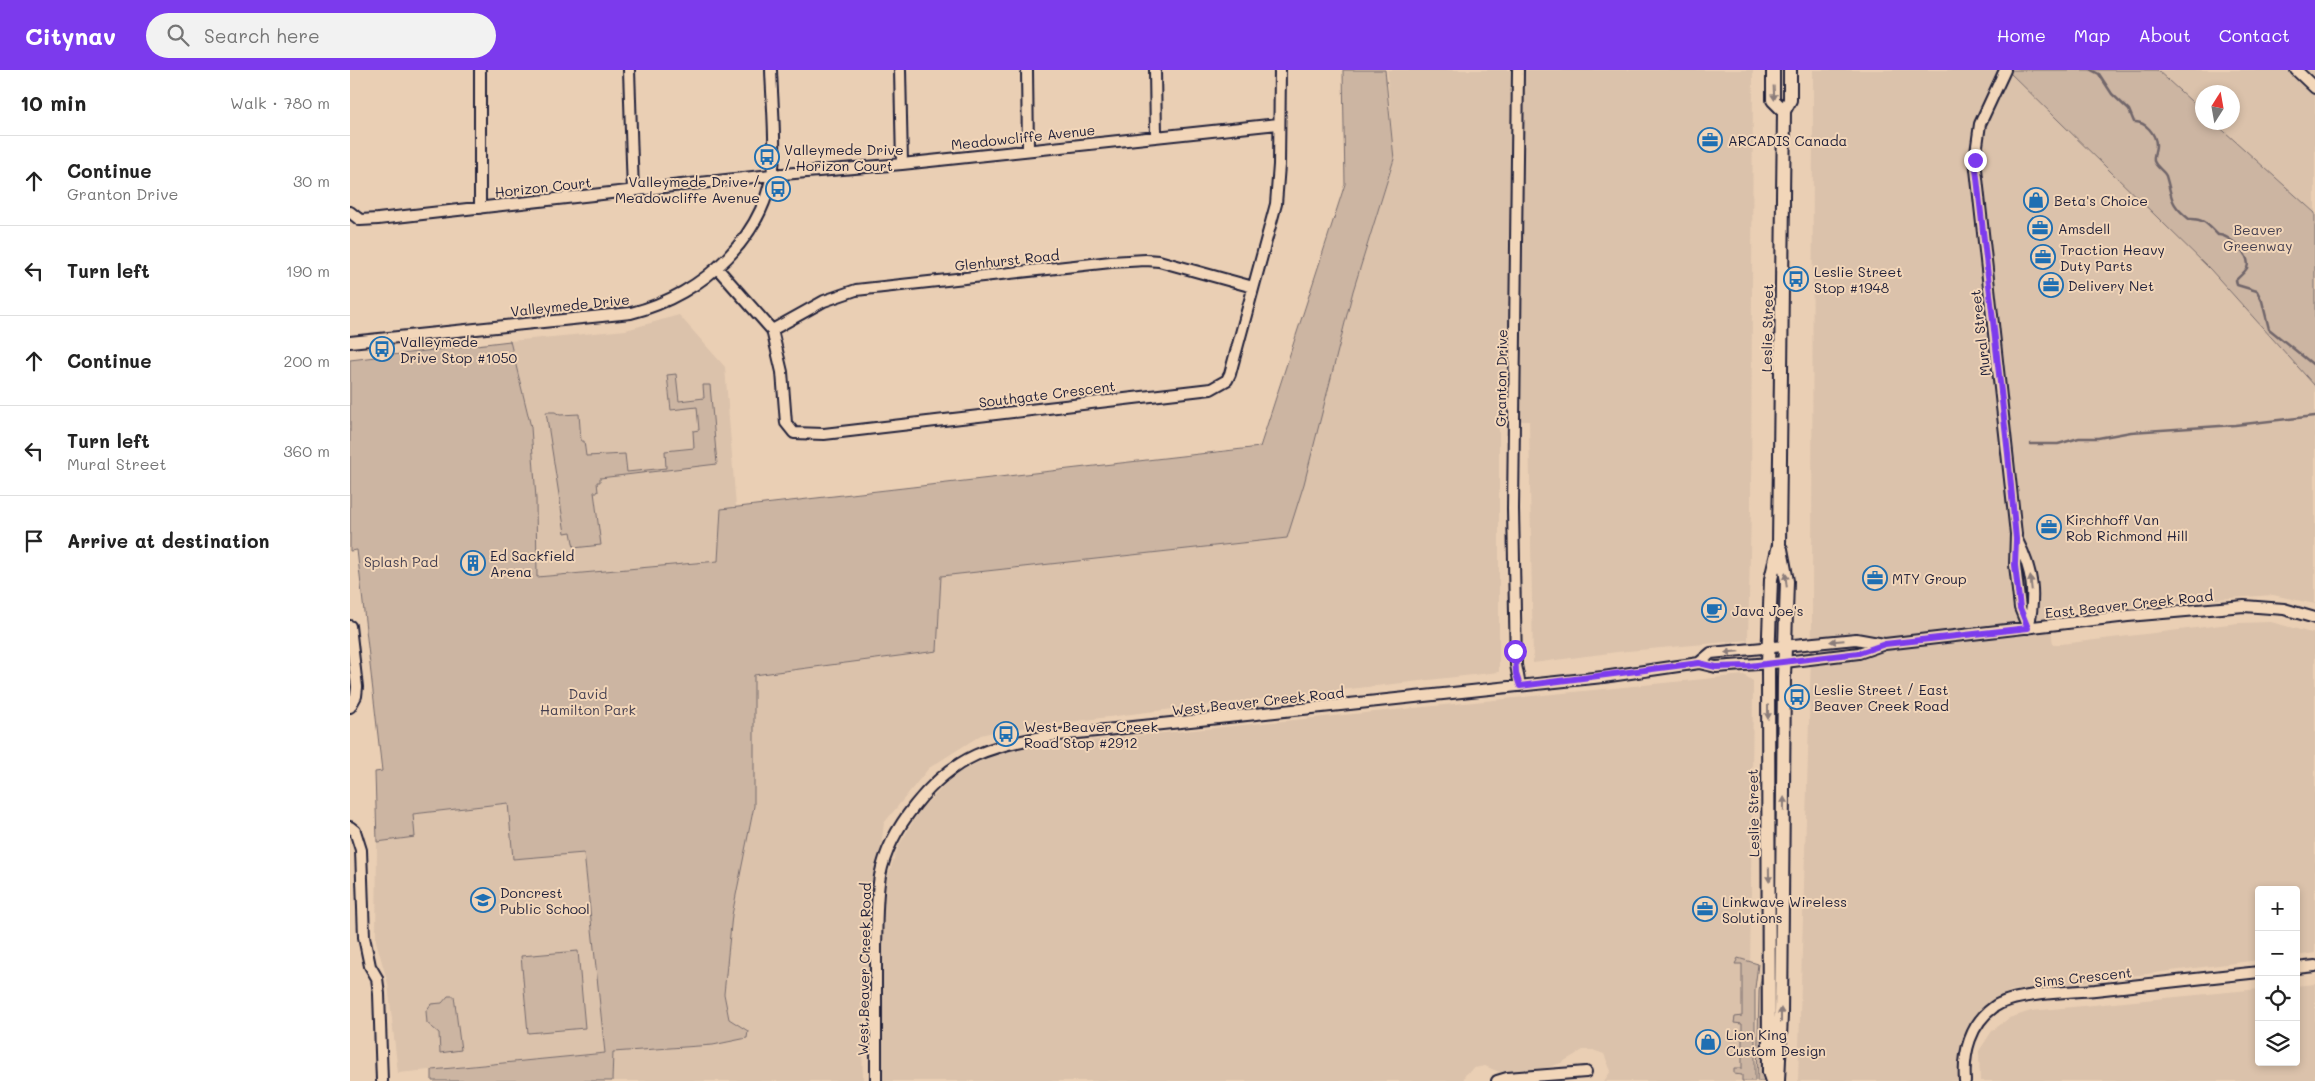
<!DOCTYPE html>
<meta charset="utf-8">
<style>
:root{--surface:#fff;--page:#f2f2f2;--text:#222;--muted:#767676;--line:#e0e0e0;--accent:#7c3aed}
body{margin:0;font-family:Mali,sans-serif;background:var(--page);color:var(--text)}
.controls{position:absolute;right:15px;bottom:15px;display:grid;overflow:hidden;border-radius:5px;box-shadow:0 2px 8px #0003}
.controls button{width:45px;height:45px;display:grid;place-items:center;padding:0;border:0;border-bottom:1px solid var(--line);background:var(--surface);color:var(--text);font:25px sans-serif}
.compass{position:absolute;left:1845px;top:15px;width:45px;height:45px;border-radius:50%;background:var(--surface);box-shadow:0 2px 8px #0003;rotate:11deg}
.stop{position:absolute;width:15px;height:15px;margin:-11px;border:4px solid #7c3aed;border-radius:50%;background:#fff}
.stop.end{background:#7c3aed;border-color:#fff;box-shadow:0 1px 5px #0008}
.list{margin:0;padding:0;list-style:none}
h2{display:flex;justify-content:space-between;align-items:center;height:65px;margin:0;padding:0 20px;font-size:21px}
h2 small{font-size:16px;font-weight:400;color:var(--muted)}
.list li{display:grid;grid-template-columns:32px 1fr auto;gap:15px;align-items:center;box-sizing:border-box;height:90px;padding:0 20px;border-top:1px solid var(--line)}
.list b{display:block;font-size:19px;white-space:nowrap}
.list p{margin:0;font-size:16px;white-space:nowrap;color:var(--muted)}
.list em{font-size:16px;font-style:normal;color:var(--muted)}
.icon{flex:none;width:28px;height:28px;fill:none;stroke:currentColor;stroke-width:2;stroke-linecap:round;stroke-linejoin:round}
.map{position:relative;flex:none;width:1965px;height:1011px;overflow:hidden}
header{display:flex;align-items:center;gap:30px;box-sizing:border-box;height:70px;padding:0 25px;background:var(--accent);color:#fff}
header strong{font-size:24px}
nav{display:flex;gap:28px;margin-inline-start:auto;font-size:18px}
.search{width:350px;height:45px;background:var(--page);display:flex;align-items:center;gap:12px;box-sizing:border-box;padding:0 18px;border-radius:28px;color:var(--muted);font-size:19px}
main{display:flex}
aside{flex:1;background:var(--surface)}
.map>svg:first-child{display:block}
.built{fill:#dbc2ab}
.green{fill:#ccb5a2;stroke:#776c6e}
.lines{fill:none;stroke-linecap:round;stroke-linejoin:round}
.stream{stroke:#71666b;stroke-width:2.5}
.minor-casing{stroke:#22223b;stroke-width:14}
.major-casing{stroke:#22223b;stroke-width:16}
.minor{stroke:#f2d6b9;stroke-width:10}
.major{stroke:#f2d6b9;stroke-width:12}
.oneway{fill:#8a7c7a}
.route{stroke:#7c3aed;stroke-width:6}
.labels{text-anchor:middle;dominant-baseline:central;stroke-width:4;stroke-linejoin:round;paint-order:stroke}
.street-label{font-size:14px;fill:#22223b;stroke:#f2d6b9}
.poi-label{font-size:14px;fill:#22223b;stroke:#f2d6b9;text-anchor:start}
.park-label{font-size:14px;fill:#443f50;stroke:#f2d6b9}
</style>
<header>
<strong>Citynav</strong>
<div class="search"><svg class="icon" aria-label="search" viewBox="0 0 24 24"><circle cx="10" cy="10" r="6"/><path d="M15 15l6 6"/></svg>Search here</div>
<nav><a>Home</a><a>Map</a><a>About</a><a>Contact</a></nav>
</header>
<main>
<aside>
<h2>10 min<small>Walk · 780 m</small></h2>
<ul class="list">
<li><svg class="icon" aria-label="ahead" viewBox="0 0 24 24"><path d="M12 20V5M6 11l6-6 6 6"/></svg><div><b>Continue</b><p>Granton Drive</p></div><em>30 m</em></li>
<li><svg class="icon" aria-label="left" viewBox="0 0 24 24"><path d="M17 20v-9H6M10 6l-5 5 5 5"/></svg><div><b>Turn left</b></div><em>190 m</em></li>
<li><svg class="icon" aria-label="ahead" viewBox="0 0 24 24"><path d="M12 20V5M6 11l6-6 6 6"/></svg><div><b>Continue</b></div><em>200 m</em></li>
<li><svg class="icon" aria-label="left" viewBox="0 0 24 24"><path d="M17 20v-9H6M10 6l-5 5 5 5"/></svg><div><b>Turn left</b><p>Mural Street</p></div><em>360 m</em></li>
<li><svg class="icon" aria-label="arrive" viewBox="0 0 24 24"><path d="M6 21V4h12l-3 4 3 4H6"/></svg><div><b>Arrive at destination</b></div></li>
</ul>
</aside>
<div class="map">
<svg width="1965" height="1011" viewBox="0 0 1965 1011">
<rect width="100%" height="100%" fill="#eacfb4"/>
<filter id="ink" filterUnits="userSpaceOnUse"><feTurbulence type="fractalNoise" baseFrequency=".02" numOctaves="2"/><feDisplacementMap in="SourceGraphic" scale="10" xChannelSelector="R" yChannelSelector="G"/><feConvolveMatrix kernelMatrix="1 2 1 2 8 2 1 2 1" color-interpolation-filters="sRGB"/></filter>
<g filter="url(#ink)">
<path class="built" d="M 1037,0 L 1403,0 L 1401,440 L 1398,570 L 1267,582 L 1183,593 L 1179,351 L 1149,351 L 1149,602 L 797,642 L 643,662 L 631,665 L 579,698 L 534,753 L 521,855 L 512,976 L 513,1011 L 262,1011 L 263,982 L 363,975 L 397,967 L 398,960 L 379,949 L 374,924 L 382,845 L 404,736 L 404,605 L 587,581 L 591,506 L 937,468 L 1003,221 L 1044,90 Z
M 1463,0 L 1657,0 L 1860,199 L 1965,316 L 1965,534 L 1923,525 L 1699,541 L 1703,575 L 1888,553 L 1921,552 L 1965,564 L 1965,883 L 1946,886 L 1946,820 L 1909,820 L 1909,890 L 1660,921 L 1619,957 L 1609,996 L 1609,1011 L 1448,1011 L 1462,554 Z
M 1807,0 L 1965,0 L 1965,143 L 1865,53 L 1882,52 L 1882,22 L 1852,22 L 1852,41 Z
M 329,245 L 375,297 L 386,437 L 371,439 L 368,491 L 186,507 L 186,429 L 181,357 L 160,271 L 276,260 Z
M 1394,605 L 1403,611 L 1399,1011 L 1254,1011 L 1261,1001 L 1254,984 L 1243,980 L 1233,980 L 1211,993 L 1196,998 L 1149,1002 L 1135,996 L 1124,998 L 1115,1005 L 1113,1011 L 530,1011 L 534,817 L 548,777 L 570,740 L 606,704 L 654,679 Z
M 159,733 L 234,782 L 255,983 L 48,1003 L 38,914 L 26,871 L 27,772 L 64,767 L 63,744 Z
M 1965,914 L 1965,1011 L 1630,1011 L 1629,981 L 1642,961 L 1659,948 L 1681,941 L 1909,919 L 1909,992 L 1946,992 L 1946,916 Z"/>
<path class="green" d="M 993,0 L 1035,0 L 1044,89 L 1003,221 L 954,414 L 937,468 L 591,506 L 587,581 L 404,605 L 404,736 L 382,845 L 374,924 L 379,949 L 398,961 L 397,968 L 363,975 L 263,982 L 262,1011 L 82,1011 L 82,1000 L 255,983 L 234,783 L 163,789 L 158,733 L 63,744 L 65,767 L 27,772 L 25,702 L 32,701 L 7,480 L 0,481 L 0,290 L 160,271 L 181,357 L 186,429 L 187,507 L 368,491 L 371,439 L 910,377 L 995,114 Z
M 1657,0 L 1807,0 L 1852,41 L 1852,52 L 1865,53 L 1965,143 L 1965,316 L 1860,199 Z
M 326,304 L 329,331 L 354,328 L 353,315 L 360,315 L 367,394 L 250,408 L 250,412 L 247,412 L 248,422 L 244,422 L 251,475 L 224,478 L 221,462 L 215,463 L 196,342 L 205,342 L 210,345 L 229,344 L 231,371 L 234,371 L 236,386 L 275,384 L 277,402 L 316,398 L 315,381 L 344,378 L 343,361 L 349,360 L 347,337 L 321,340 L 317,305 Z
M 228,881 L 235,958 L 178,963 L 171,886 Z
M 1388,888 L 1408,894 L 1405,918 L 1405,1011 L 1392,1011 L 1392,1005 L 1384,1004 L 1384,998 L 1392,998 L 1392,954 L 1384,953 L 1385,947 L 1392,946 L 1392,894 L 1385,894 Z
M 1413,899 L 1414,1011 L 1407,1011 L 1409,920 Z
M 98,926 L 104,926 L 111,980 L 90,983 L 89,963 L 77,953 L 76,941 L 81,934 L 92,933 Z"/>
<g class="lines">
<path class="stream" d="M 1741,0 L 1749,4 L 1762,24 L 1779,40 L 1784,52 C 1795,51 1806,64 1806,75 C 1806,80 1803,86 1804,91 C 1806,97 1814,101 1816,106 C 1823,129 1819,133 1839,149 C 1854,148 1858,155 1868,165 C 1879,164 1902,186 1897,198 C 1895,202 1889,207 1886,210 L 1887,215 L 1907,221 L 1912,231 L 1919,259 L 1965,296
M 1681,374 L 1708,374 L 1729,368 L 1748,368 L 1781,362 L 1885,355 L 1965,346"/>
<defs>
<path id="minor" d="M 279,0 L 283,122
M 550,0 L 552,94
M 677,0 L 678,80
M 805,0 L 806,66
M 1168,0 L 1163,439 L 1166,595 L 1170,616
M 1655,0 L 1630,54 L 1625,90 L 1666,464 L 1665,495 L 1670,538 L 1678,558
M 1946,0 L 1965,18
M 130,138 L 130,0
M 0,142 L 10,150 L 28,149 L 421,105 L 552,94 L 928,54
M 367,198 L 422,260 L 432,302 L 436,353 L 444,363 L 474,364 L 861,319 L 877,310 L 880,304 L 926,134 L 929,95 L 930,0
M 422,260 L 474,231 L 506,220 L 761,192 L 796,190 L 809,191 L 903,217
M 0,272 L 281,243 C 353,225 419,165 424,87 C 425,59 422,29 421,0
M 1667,470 C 1683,501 1686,525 1678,558
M 0,556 L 7,617 L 6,626 L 0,637
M 1349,593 L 1361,583 L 1506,569 L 1534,574
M 0,757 L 5,761 L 11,780 L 14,867 L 20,896 L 27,908 L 29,924 L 32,1011
M 1946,898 L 1965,896
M 526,1011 C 526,966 526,920 526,875 C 527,852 526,829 530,806 C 539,759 582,705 626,685 C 649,675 673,670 699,666 L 1253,607 L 1349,593 L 1366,597 L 1435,592 L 1509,583 L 1535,574 L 1778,546 L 1894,536 L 1934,539 L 1965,548
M 1147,1011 L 1157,1008 L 1236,1002
M 1615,1011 C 1613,983 1620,954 1644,937 C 1663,923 1721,922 1745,920 C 1800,914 1854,908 1909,902"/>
<path id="major" d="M 1423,0 L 1423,30 L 1434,41
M 1422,1011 L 1419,1002 L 1418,593 L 1421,509 L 1429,475 L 1434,41 L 1440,30 L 1440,0
M 1428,1011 L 1431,945 L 1434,608 L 1437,511 L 1431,479"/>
</defs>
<use href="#minor" class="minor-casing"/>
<use href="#major" class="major-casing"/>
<use href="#minor" class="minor"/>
<use href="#major" class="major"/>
</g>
<defs><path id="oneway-solid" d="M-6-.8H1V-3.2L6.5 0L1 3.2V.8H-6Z" transform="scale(1.25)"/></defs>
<g class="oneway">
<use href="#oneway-solid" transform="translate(1424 23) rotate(87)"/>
<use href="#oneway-solid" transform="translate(1436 510) rotate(-96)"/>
<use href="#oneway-solid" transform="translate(1681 513) rotate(-96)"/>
<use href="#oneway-solid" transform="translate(1487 571) rotate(175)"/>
<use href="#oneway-solid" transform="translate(1382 582) rotate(175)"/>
<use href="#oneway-solid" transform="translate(1418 642) rotate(90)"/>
<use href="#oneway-solid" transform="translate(1434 734) rotate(-89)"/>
<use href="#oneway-solid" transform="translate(1419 805) rotate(89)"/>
<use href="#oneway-solid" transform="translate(1431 945) rotate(-90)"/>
</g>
</g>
<g class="lines" filter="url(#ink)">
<path class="route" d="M 1165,581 L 1166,604 L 1170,616 L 1349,593 L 1366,597 L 1399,596 L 1509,583 L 1535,574 L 1678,558 L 1670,538 L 1665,495 L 1666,469 L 1658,384 L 1625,90"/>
</g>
<defs>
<symbol id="office-ring" viewBox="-11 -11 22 22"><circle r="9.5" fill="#f2d6b9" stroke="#1f6fb2" stroke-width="1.5"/><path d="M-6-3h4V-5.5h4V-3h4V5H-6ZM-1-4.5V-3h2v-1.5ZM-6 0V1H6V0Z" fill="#1f6fb2"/></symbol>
<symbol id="bus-ring" viewBox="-11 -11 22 22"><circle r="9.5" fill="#f2d6b9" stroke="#1f6fb2" stroke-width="1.5"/><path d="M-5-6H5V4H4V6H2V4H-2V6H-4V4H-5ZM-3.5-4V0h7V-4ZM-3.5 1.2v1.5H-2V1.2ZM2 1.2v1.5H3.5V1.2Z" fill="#1f6fb2"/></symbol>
<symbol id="shop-ring" viewBox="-11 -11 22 22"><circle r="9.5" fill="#f2d6b9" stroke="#1f6fb2" stroke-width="1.5"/><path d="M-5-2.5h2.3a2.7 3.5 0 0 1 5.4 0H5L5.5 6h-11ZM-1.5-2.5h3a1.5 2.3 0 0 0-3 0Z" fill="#1f6fb2"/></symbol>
<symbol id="building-ring" viewBox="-11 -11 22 22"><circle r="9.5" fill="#f2d6b9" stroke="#1f6fb2" stroke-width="1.5"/><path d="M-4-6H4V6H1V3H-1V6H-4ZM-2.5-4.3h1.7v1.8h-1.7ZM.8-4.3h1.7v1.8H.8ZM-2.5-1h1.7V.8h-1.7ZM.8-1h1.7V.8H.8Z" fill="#1f6fb2"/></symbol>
<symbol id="cafe-ring" viewBox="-11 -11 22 22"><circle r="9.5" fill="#f2d6b9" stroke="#1f6fb2" stroke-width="1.5"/><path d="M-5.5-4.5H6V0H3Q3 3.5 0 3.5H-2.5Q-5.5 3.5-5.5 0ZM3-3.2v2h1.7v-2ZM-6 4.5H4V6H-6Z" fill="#1f6fb2"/></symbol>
<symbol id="school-ring" viewBox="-11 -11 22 22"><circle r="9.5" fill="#f2d6b9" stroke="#1f6fb2" stroke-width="1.5"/><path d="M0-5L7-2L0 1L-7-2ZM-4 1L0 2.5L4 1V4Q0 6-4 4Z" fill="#1f6fb2"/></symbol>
</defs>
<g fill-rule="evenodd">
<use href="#office-ring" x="1346" y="56" width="28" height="28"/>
<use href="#bus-ring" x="403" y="73" width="28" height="28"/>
<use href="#bus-ring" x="414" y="105" width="28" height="28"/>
<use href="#shop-ring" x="1672" y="116" width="28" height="28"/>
<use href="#office-ring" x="1676" y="144" width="28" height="28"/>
<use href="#office-ring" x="1679" y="173" width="28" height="28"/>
<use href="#bus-ring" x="1432" y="195" width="28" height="28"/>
<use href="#office-ring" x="1687" y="201" width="28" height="28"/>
<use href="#bus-ring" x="18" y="265" width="28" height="28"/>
<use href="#office-ring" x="1685" y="443" width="28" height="28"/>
<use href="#building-ring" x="109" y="479" width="28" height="28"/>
<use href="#office-ring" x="1511" y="494" width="28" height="28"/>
<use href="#cafe-ring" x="1350" y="526" width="28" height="28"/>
<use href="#bus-ring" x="1433" y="613" width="28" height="28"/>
<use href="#bus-ring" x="642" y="650" width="28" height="28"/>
<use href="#school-ring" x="119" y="816" width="28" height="28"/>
<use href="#office-ring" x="1341" y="825" width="28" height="28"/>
<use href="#shop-ring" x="1344" y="958" width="28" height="28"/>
</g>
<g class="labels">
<g class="street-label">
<text transform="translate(673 67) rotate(-6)">Meadowcliffe Avenue</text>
<text transform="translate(193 117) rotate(-6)">Horizon Court</text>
<text transform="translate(657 190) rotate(-6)">Glenhurst Road</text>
<text transform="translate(220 235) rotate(-6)">Valleymede Drive</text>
<text transform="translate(1417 258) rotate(-89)">Leslie Street</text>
<text transform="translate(1630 263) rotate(-97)">Mural Street</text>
<text transform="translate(1151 308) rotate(-89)">Granton Drive</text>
<text transform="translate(697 324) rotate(-7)">Southgate Crescent</text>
<text transform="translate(1779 534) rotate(-6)">East Beaver Creek Road</text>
<text transform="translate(908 631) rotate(-6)">West Beaver Creek Road</text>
<text transform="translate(1403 743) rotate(-91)">Leslie Street</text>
<text transform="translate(514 899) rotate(-89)">West Beaver Creek Road</text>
<text transform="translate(1733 907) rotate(-6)">Sims Crescent</text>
</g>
<g class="poi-label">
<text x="1378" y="70">ARCADIS Canada</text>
<text x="434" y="79">Valleymede Drive<tspan x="434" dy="16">/ Horizon Court</tspan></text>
<text x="410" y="111" text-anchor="end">Valleymede Drive /<tspan x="410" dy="16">Meadowcliffe Avenue</tspan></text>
<text x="1704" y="130">Beta's Choice</text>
<text x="1708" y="158">Amsdell</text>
<text x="1710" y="179">Traction Heavy<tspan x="1710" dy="16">Duty Parts</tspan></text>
<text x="1464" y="201">Leslie Street<tspan x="1464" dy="16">Stop #1948</tspan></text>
<text x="1718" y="215">Delivery Net</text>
<text x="50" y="271">Valleymede<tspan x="50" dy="16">Drive Stop #1050</tspan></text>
<text x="1716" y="449">Kirchhoff Van<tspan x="1716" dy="16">Rob Richmond Hill</tspan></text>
<text x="140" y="485">Ed Sackfield<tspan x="140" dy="16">Arena</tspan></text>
<text x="1542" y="508">MTY Group</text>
<text x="1382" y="540">Java Joe's</text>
<text x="1464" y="619">Leslie Street / East<tspan x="1464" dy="16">Beaver Creek Road</tspan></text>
<text x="674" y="656">West Beaver Creek<tspan x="674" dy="16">Road Stop #2912</tspan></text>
<text x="150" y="822">Doncrest<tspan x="150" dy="16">Public School</tspan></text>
<text x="1372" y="831">Linkwave Wireless<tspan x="1372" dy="16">Solutions</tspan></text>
<text x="1376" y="964">Lion King<tspan x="1376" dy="16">Custom Design</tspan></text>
</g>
<g class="park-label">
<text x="1908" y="159">Beaver<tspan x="1908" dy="16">Greenway</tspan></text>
<text x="51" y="491">Splash Pad</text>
<text x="238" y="623">David<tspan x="238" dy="16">Hamilton Park</tspan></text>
</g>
</g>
</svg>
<div class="controls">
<button>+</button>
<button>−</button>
<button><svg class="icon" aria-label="locate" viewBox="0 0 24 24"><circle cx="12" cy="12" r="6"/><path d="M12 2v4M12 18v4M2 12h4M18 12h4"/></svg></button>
<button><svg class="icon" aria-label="layers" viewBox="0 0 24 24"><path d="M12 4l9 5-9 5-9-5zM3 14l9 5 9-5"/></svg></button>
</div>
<svg class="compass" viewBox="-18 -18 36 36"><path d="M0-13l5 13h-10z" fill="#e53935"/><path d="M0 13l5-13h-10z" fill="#767676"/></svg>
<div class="stop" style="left:1165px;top:581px"></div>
<div class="stop end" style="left:1625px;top:90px"></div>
</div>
</main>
